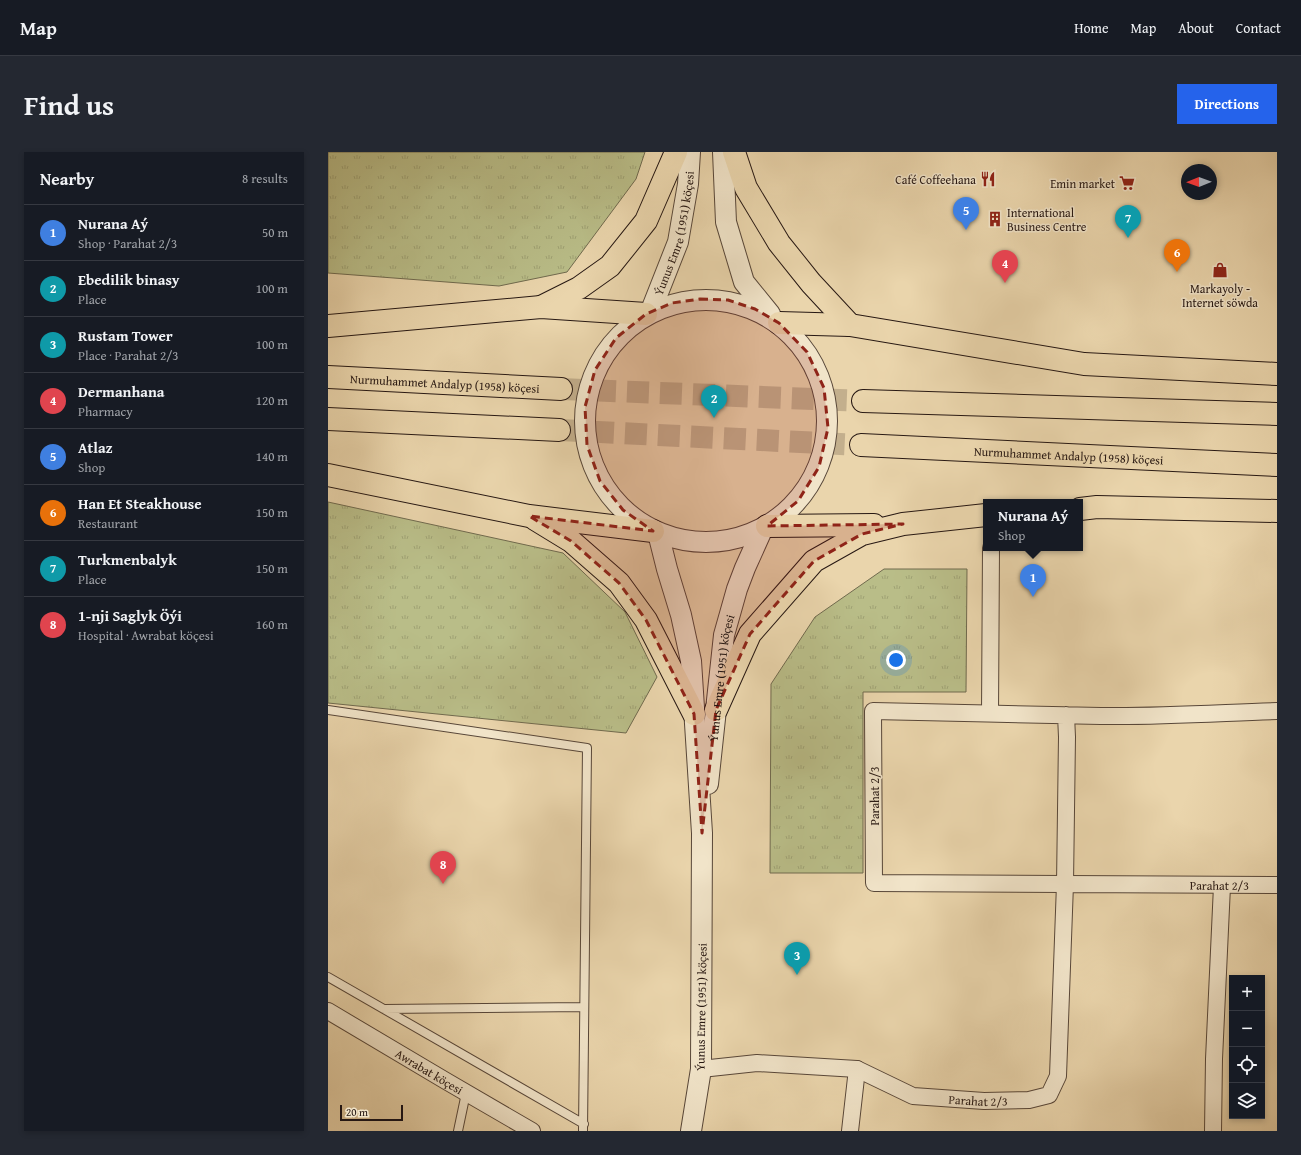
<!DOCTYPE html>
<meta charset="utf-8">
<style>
:root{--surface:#171b24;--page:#242831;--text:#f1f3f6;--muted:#9ea1a6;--line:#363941;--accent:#2563eb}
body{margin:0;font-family:"Gentium Book Plus",serif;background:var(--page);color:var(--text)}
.controls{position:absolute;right:12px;bottom:12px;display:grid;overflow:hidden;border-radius:0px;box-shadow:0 2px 6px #0003}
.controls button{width:36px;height:36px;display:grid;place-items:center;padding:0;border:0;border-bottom:1px solid var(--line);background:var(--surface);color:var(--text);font:20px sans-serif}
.compass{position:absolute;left:853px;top:12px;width:36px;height:36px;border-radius:50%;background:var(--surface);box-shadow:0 2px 6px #0003;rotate:269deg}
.scale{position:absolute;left:12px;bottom:10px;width:63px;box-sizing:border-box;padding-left:4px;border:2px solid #271813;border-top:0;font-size:11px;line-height:14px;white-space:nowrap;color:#271813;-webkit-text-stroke:3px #f1e4c9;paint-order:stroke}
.you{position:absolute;left:568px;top:508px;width:14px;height:14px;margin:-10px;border:3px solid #fff;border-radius:50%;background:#1a73e8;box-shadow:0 0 0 6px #1a73e833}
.badge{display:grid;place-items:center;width:26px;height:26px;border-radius:50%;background:var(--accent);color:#fff;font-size:13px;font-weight:700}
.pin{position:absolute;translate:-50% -33px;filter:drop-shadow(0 1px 2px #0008)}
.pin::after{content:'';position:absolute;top:21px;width:14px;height:12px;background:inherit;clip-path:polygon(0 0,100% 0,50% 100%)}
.popup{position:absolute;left:655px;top:347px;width:100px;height:52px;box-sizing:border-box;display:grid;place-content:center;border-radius:0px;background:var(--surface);filter:drop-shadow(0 1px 3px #0005);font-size:13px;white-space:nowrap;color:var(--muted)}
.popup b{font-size:15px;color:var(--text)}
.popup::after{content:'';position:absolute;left:50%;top:100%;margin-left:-8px;border:8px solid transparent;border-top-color:var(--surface)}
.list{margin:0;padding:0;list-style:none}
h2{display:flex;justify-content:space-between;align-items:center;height:52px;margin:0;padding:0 16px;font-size:17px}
h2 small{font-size:13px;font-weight:400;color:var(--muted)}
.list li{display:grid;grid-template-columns:26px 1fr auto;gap:12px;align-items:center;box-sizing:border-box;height:56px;padding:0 16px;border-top:1px solid var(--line)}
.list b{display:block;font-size:15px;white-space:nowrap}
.list p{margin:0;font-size:13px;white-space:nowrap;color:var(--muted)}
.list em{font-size:13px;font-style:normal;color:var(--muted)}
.icon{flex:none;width:22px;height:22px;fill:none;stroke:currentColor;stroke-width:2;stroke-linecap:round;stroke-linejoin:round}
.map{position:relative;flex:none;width:949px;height:979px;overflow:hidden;border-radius:0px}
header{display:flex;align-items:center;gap:24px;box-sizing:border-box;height:56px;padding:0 20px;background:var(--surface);border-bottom:1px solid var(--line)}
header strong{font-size:19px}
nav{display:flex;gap:22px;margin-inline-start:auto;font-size:14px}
.intro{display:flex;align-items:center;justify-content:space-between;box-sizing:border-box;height:96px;padding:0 24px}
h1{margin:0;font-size:28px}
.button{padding:10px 18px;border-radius:0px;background:var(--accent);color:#fff;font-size:14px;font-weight:700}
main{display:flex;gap:24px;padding:0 24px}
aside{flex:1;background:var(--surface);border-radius:0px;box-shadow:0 2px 6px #0003}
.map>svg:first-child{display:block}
.grass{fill:url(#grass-tufts);stroke:#706a4e}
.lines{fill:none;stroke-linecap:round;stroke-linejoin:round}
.primary-tunnel{stroke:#c3af8d;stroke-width:22;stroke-dasharray:22 11;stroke-linecap:butt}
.service-casing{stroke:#584739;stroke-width:10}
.minor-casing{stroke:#584739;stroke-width:18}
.tertiary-casing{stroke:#584739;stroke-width:22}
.primary-casing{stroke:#271813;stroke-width:24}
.service{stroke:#f1e4c9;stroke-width:8}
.minor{stroke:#f1e4c9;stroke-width:16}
.tertiary{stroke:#f1e4c9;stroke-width:20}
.primary{stroke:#ead5ac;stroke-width:22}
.marked{fill:#8f2418;fill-opacity:0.2;stroke:#8f2418;stroke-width:3;stroke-dasharray:8 5;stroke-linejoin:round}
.labels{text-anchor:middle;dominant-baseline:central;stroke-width:3;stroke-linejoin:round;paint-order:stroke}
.poi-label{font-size:12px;fill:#271813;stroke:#f1e4c9;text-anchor:end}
.street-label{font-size:12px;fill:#271813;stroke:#f1e4c9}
</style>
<header>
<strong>Map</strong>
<nav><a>Home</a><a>Map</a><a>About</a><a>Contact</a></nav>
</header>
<div class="intro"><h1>Find us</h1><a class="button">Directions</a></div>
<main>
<aside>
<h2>Nearby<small>8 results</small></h2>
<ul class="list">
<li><span class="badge" style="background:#3f7fe0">1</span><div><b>Nurana Aý</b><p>Shop · Parahat 2/3</p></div><em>50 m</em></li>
<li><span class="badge" style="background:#0f9aa8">2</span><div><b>Ebedilik binasy</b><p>Place</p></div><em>100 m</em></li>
<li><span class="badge" style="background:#0f9aa8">3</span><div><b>Rustam Tower</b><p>Place · Parahat 2/3</p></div><em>100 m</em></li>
<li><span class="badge" style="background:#e0444e">4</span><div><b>Dermanhana</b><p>Pharmacy</p></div><em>120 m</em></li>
<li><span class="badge" style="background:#3f7fe0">5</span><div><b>Atlaz</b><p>Shop</p></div><em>140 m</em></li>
<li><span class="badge" style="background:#e8710a">6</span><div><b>Han Et Steakhouse</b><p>Restaurant</p></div><em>150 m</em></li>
<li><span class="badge" style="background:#0f9aa8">7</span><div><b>Turkmenbalyk</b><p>Place</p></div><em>150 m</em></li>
<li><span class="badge" style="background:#e0444e">8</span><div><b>1-nji Saglyk Öýi</b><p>Hospital · Awrabat köçesi</p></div><em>160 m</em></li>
</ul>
</aside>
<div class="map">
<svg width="949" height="979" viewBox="0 0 949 979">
<defs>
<pattern id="grass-tufts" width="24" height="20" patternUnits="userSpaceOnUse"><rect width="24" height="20" fill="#b9bd88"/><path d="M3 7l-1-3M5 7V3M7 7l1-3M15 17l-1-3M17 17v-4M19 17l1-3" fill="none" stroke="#9fa274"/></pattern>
</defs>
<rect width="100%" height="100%" fill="#ead5ac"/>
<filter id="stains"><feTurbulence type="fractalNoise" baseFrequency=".005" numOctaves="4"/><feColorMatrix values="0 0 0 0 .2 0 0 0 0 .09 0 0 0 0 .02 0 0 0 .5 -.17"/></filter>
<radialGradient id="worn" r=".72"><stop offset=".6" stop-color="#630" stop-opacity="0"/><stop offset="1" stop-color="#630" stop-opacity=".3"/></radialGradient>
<path class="grass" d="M 0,0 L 317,0 L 308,27 L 239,120 L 171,134 L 0,121 Z
M 0,350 L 235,401 L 297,460 L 329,525 L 298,581 L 0,551 Z
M 556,417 L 639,417 L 638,540 L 535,540 L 535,721 L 442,721 L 443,532 L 487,465 Z"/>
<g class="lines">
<path class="primary-tunnel" d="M 233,237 L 535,249
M 231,278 L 533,293"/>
<defs>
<path id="service" d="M 0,558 L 259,596 L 255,979
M 0,825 L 256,972
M 56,857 L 256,855
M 130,979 L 138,941"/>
<g id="minor">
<path d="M 662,561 L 663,396"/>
<path d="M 738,563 L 739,585 L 737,732 L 546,731 L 545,559 C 621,560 697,563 773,564 C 831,565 890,561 949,559"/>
<path id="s1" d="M 0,859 L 118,929 L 204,979"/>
<path id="s2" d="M 373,917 L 429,911 L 529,917 L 585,944 L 656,949 L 701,948 L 721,943 L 730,924 L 737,732 L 949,733"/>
<path d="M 522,979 L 529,917"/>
<path d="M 885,979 L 886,907 L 894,734"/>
</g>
<g id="tertiary">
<path d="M 395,0 L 398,70 L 416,130 L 442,162"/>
<circle cx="378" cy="269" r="121"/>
<path id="s3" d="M 322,161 L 350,90 L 360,32 L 362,0"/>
<path d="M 330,381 L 339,417 L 353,463 L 363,509 L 374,681 L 373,917 L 363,979"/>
<path id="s4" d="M 380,632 L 396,483 L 409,437 L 417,416 L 435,376"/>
</g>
<g id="primary">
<path d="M 406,0 L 418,36 L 451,91 L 483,131 L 522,173"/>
<path d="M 213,155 L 251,136 L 282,114 L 318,69 L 348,0"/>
<path d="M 451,171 L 522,173 L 756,212 L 949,222"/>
<path d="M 0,174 L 213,155 L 318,162"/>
<path id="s5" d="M 0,225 L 233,237"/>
<path d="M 535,249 L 949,262"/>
<path d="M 0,267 L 231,278"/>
<path id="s6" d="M 533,293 L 949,313"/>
<path d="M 0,323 L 201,364 L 325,379"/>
<path d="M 752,357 L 769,355 L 949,359"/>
<path d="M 207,367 L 243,389 L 291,431 L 318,468 L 366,562"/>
<path d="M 439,374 L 546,373"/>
<path d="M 388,558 L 422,482 L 486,409 L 534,382 L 575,372 L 658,363"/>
</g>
</defs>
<use href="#service" class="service-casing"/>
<use href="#minor" class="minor-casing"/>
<use href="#tertiary" class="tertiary-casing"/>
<use href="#primary" class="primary-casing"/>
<use href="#service" class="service"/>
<use href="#minor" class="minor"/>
<use href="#tertiary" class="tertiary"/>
<use href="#primary" class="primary"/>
</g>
<path class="marked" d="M 372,147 L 400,148 L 427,157 L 451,171 L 479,200 L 496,236 L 500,276 L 491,315 L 470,349 L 439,374 L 575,372 L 534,382 L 486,409 L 422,482 L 388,558 L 374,681 L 366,562 L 318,468 L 291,431 L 243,389 L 201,364 L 325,379 L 295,358 L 272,329 L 259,293 L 257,255 L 267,218 L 288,186 L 318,162 L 344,151 Z"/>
<defs>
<symbol id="restaurant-bare" viewBox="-9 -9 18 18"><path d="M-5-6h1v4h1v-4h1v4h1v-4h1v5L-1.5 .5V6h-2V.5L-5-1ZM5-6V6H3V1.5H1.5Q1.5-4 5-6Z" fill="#8f2418" stroke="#f1e4c9" stroke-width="2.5" paint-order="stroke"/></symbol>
<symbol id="supermarket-bare" viewBox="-9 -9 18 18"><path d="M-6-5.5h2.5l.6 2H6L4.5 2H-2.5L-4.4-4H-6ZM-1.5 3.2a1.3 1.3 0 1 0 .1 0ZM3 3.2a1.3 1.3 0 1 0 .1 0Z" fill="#8f2418" stroke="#f1e4c9" stroke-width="2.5" paint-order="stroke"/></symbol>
<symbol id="building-bare" viewBox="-9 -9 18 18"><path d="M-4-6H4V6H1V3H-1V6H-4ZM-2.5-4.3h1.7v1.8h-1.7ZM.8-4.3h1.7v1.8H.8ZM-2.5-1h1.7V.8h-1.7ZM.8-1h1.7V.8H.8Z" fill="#8f2418" stroke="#f1e4c9" stroke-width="2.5" paint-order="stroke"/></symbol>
<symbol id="shop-bare" viewBox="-9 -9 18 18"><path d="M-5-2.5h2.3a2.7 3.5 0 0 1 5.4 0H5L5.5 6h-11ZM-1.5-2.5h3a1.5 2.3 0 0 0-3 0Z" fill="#8f2418" stroke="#f1e4c9" stroke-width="2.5" paint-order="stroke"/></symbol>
</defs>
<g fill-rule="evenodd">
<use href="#restaurant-bare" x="649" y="16" width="22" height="22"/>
<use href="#supermarket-bare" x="788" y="20" width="22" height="22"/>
<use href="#building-bare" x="656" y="56" width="22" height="22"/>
<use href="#shop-bare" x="881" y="107" width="22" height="22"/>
</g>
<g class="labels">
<g class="poi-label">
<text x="648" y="27">Café Coffeehana</text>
<text x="787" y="31">Emin market</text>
<text x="679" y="60" text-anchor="start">International<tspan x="679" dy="14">Business Centre</tspan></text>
<text x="892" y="136" text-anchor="middle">Markayoly -<tspan x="892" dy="14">Internet söwda</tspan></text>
</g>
<g class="street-label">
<text stroke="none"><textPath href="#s3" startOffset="84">Ýunus Emre (1951) köçesi</textPath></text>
<text stroke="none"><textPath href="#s5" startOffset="117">Nurmuhammet Andalyp (1958) köçesi</textPath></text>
<text stroke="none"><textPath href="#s6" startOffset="208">Nurmuhammet Andalyp (1958) köçesi</textPath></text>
<text stroke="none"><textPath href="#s4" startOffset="107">Ýunus Emre (1951) köçesi</textPath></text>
<text transform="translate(546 644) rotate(-90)">Parahat 2/3</text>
<text stroke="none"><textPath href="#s2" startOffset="723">Parahat 2/3</textPath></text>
<text transform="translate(373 855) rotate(-89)">Ýunus Emre (1951) köçesi</text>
<text stroke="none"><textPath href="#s1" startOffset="118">Awrabat köçesi</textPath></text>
<text stroke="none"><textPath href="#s2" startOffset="284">Parahat 2/3</textPath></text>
</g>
</g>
<rect width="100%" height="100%" filter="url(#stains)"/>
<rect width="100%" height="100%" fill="url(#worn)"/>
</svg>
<div class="controls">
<button>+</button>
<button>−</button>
<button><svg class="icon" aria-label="locate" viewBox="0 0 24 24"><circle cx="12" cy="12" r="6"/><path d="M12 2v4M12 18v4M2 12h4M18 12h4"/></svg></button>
<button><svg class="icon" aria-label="layers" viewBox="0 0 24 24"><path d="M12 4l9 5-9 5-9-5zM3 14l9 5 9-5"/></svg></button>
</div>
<svg class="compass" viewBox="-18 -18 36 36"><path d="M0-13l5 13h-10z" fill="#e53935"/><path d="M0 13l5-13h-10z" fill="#9ea1a6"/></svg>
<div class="scale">20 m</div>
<div class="you"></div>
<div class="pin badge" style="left:705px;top:445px;background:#3f7fe0">1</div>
<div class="popup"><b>Nurana Aý</b>Shop</div>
<div class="pin badge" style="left:386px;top:266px;background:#0f9aa8">2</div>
<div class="pin badge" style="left:469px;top:823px;background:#0f9aa8">3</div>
<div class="pin badge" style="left:677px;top:131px;background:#e0444e">4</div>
<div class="pin badge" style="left:638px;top:78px;background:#3f7fe0">5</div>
<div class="pin badge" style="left:849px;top:120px;background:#e8710a">6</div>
<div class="pin badge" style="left:800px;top:86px;background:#0f9aa8">7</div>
<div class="pin badge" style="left:115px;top:732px;background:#e0444e">8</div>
</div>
</main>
